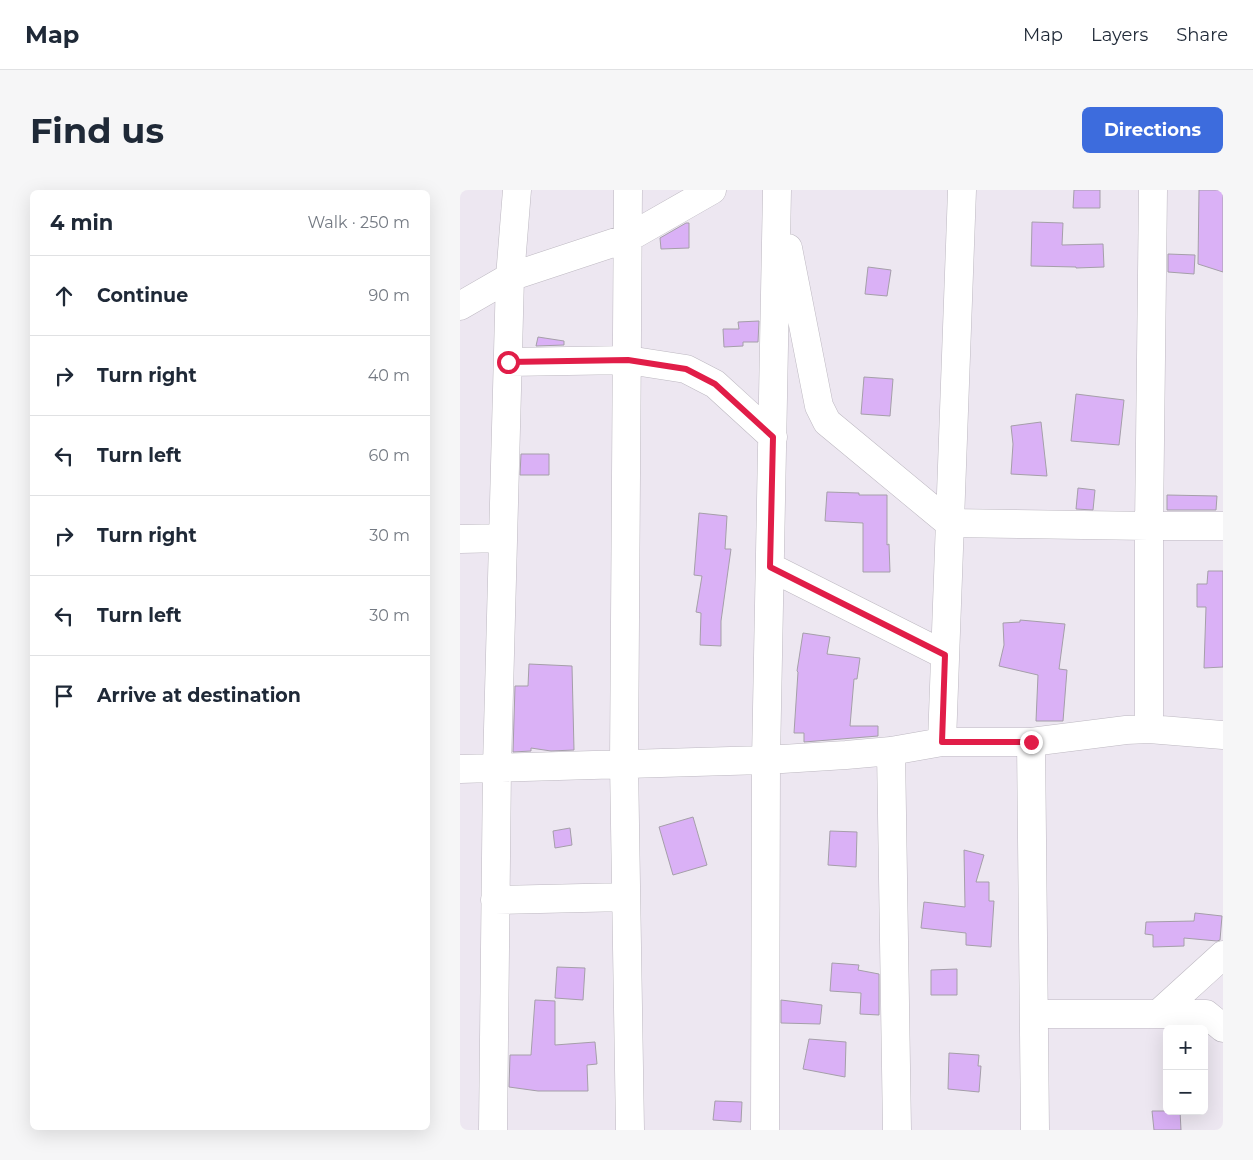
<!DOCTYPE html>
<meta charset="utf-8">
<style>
:root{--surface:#fff;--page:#f6f6f7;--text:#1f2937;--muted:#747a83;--line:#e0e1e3;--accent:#3d6cdd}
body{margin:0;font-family:Montserrat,sans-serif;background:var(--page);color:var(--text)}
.controls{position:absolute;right:15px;bottom:15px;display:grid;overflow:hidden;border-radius:8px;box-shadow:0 5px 20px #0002}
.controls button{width:45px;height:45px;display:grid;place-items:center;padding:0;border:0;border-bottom:1px solid var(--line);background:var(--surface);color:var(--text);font:25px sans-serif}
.stop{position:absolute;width:15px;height:15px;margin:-11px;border:4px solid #e11d48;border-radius:50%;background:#fff}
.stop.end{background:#e11d48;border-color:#fff;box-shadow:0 1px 5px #0008}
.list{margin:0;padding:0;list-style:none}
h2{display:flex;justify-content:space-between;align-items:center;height:65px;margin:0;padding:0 20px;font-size:21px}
h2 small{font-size:16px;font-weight:400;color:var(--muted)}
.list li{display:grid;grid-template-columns:32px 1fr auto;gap:15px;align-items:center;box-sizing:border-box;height:80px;padding:0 20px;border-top:1px solid var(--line)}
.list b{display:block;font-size:19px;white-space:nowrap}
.list em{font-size:16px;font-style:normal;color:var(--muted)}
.icon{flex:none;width:28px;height:28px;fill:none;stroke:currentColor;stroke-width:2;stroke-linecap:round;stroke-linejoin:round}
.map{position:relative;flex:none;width:763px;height:940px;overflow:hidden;border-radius:8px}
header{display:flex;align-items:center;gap:30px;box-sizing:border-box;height:70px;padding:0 25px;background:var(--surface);border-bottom:1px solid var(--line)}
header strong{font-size:24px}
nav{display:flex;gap:28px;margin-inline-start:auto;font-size:18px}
.intro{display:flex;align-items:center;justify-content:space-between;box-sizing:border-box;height:120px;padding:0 30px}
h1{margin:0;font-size:35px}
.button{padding:12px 22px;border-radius:8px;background:var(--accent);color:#fff;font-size:18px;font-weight:700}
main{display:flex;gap:30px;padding:0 30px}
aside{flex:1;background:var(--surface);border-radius:8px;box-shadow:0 5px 20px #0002}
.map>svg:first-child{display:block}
.building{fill:#dab1f6;stroke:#a59fa9}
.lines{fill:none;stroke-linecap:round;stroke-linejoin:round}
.minor-casing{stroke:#bdb8c1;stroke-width:29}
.minor{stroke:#fff;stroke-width:28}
.route{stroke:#e11d48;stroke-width:6}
</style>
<header>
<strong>Map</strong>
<nav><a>Map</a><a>Layers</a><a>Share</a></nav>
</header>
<div class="intro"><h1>Find us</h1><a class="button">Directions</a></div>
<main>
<aside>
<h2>4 min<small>Walk · 250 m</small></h2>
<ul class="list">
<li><svg class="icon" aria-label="ahead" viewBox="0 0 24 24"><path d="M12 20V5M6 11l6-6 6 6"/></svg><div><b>Continue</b></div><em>90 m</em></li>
<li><svg class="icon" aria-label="right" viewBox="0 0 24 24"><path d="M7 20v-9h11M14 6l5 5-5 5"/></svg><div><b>Turn right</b></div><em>40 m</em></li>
<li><svg class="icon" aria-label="left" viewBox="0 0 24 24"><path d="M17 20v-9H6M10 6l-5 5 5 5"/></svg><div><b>Turn left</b></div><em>60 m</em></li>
<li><svg class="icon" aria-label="right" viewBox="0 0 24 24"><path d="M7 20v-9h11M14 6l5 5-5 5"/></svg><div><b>Turn right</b></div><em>30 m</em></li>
<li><svg class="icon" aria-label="left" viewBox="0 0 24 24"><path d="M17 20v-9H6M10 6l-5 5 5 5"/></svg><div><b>Turn left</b></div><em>30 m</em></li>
<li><svg class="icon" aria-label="arrive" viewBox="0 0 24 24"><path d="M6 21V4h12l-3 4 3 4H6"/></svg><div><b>Arrive at destination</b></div></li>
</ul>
</aside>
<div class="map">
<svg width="763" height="940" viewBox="0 0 763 940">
<rect width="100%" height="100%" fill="#ede7f1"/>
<path class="building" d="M 614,0 L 640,0 L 640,18 L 613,18 Z
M 739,0 L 763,0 L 763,82 L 738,74 Z
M 572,32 L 603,33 L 602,55 L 643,54 L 644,77 L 616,78 L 616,77 L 571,76 Z
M 226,33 L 229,33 L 229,58 L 201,59 L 200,48 Z
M 708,64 L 735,65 L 734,84 L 708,82 Z
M 408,77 L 431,80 L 427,106 L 405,104 Z
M 299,131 L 298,152 L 283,152 L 283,156 L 264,157 L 263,139 L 279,139 L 278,132 Z
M 78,147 L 104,151 L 104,155 L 76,156 Z
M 404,187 L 433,189 L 430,226 L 401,224 Z
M 616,204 L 664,210 L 659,255 L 611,251 Z
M 581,232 L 587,286 L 551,284 L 553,254 L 551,236 Z
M 61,264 L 89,264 L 89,285 L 60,285 Z
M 618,298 L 635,300 L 633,320 L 616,319 Z
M 367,302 L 399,303 L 399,305 L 427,305 L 427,355 L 429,354 L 430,382 L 403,382 L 403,333 L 365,331 Z
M 707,305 L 757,306 L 756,320 L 707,320 Z
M 239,323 L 267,326 L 265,359 L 271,359 L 261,431 L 261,456 L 240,455 L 241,423 L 236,422 L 242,386 L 234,385 Z
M 748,381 L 763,381 L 763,477 L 744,478 L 746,417 L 737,417 L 737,394 L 747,394 Z
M 560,430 L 605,434 L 599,479 L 607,480 L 603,531 L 576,531 L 578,485 L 539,476 L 544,455 L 543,433 L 560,432 Z
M 343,443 L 370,447 L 367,464 L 400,468 L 397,489 L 394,489 L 390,536 L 418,536 L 418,546 L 344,552 L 344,543 L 334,543 L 338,482 L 337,481 Z
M 69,474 L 112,476 L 114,560 L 91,561 L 71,558 L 71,561 L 53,562 L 55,496 L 68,496 Z
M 233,627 L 247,675 L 213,685 L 199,637 Z
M 110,638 L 112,655 L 95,658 L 93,641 Z
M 370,641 L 397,642 L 396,677 L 368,675 Z
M 504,660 L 524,665 L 516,692 L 529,692 L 529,711 L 534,711 L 531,757 L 506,755 L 506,743 L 461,738 L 464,712 L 505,717 Z
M 735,723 L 762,726 L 760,750 L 757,751 L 724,748 L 724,756 L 693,757 L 693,745 L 685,744 L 686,732 L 734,731 Z
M 372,773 L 399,775 L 398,780 L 419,784 L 419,825 L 400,824 L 401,803 L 370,801 Z
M 97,777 L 125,778 L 123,810 L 95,808 Z
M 497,779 L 497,805 L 471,805 L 471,780 Z
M 75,810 L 95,811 L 95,855 L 135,852 L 137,874 L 127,875 L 128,901 L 78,901 L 49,897 L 50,865 L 71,865 Z
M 321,810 L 362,815 L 360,834 L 321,833 Z
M 349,849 L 386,852 L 385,887 L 343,879 Z
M 489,863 L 519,865 L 518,876 L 521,876 L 519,902 L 488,899 Z
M 255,911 L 282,912 L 281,932 L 253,930 Z
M 692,921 L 720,921 L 721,940 L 694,940 Z"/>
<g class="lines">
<defs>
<path id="minor" d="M 168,0 L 164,573 L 170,940
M 328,58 L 359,216 L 367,232 L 489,333 L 689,336 L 763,336
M 0,116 L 50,87 L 168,48 L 252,0
M 48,172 L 168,170 L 226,179 L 255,194 L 313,247
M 0,349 L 43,348
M 310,377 L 485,465
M 689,539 L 689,336 L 693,0
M 482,552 L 502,0
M 571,552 L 575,940
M 431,561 L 437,940
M 0,579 L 306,570 L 386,565 L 431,561 L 482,552 L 571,552 L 666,540 L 689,539 L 763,545
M 35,710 L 166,707
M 574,824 L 746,824 L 763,838
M 698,824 L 763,765
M 33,940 L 37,577 L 50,87 L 57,0
M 305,940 L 306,570 L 317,0"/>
</defs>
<use href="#minor" class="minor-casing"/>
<use href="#minor" class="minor"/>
</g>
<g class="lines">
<path class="route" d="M 48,172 L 168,170 L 226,179 L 255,194 L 313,247 L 310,377 L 485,465 L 482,552 L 571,552"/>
</g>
</svg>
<div class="controls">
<button>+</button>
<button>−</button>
</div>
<div class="stop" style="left:48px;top:172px"></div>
<div class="stop end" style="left:571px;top:552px"></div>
</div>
</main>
